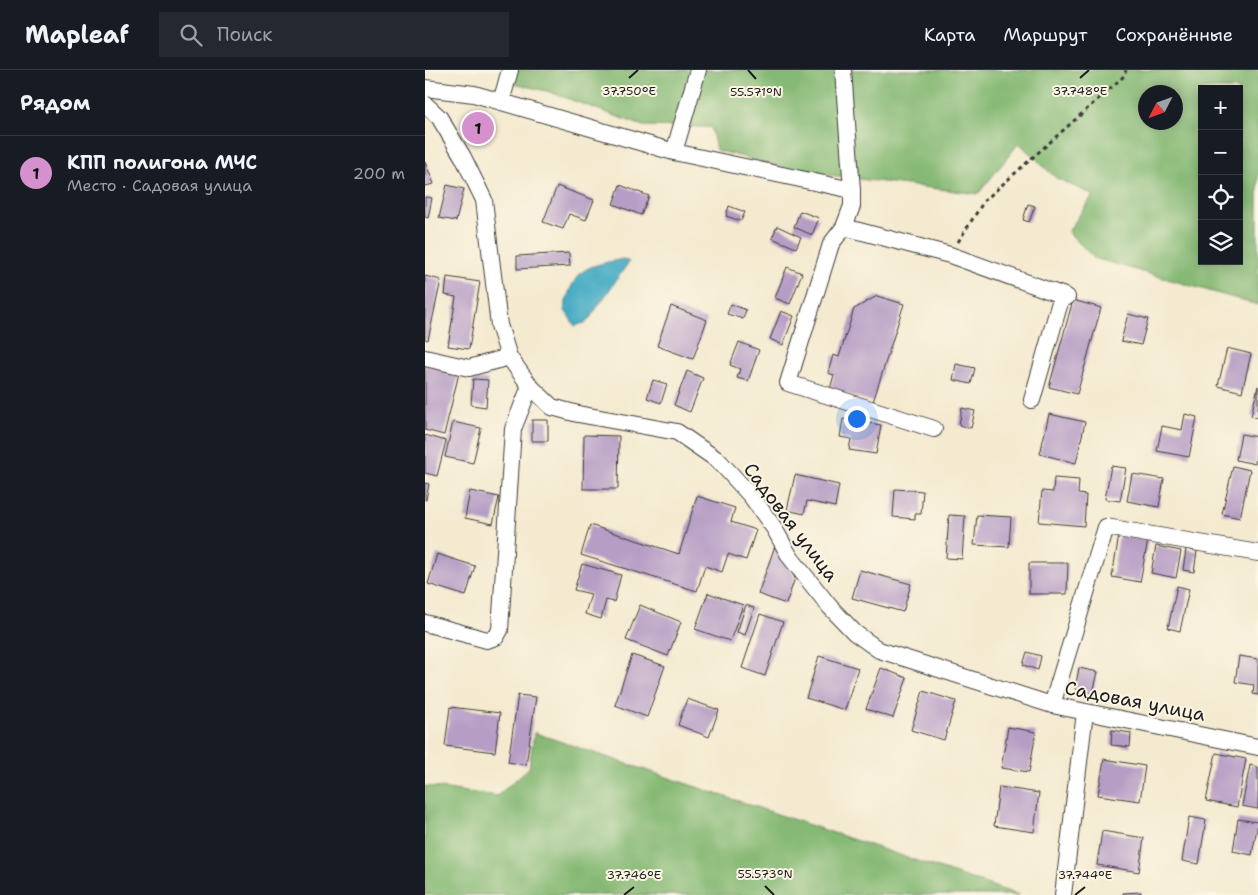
<!DOCTYPE html>
<html lang="ru">
<meta charset="utf-8">
<style>
:root{--surface:#171b24;--page:#242831;--text:#f1f3f6;--muted:#9ea1a6;--line:#363941;--accent:#d690ce}
body{margin:0;font-family:"Shantell Sans",sans-serif;background:var(--page);color:var(--text)}
.controls{position:absolute;right:15px;top:15px;display:grid;overflow:hidden;border-radius:0px;box-shadow:0 2px 12px #0003}
.controls button{width:45px;height:45px;display:grid;place-items:center;padding:0;border:0;border-bottom:1px solid var(--line);background:var(--surface);color:var(--text);font:25px sans-serif}
.compass{position:absolute;left:713px;top:15px;width:45px;height:45px;border-radius:50%;background:var(--surface);box-shadow:0 2px 12px #0003;rotate:228deg}
.you{position:absolute;left:431px;top:348px;width:18px;height:18px;margin:-12px;border:4px solid #fff;border-radius:50%;background:#1a73e8;box-shadow:0 0 0 8px #1a73e833}
.badge{display:grid;place-items:center;width:32px;height:32px;border-radius:50%;background:var(--accent);color:#111;font-size:16px;font-weight:700}
.pin{position:absolute;translate:-50% -50%;border:2px solid #fff;box-shadow:0 1px 5px #0006}
.list{margin:0;padding:0;list-style:none}
h2{display:flex;justify-content:space-between;align-items:center;height:65px;margin:0;padding:0 20px;font-size:21px}
h2 small{font-size:16px;font-weight:400;color:var(--muted)}
.list li{display:grid;grid-template-columns:32px 1fr auto;gap:15px;align-items:center;box-sizing:border-box;height:75px;padding:0 20px;border-top:1px solid var(--line)}
.list b{display:block;font-size:19px;white-space:nowrap}
.list p{margin:0;font-size:16px;white-space:nowrap;color:var(--muted)}
.list em{font-size:16px;font-style:normal;color:var(--muted)}
.icon{flex:none;width:28px;height:28px;fill:none;stroke:currentColor;stroke-width:2;stroke-linecap:round;stroke-linejoin:round}
.map{position:relative;flex:none;width:833px;height:825px;overflow:hidden}
header{display:flex;align-items:center;gap:30px;box-sizing:border-box;height:70px;padding:0 25px;background:var(--surface);border-bottom:1px solid var(--line)}
header strong{font-size:24px}
nav{display:flex;gap:28px;margin-inline-start:auto;font-size:18px}
.search{width:350px;height:45px;background:var(--page);display:flex;align-items:center;gap:12px;box-sizing:border-box;padding:0 18px;border-radius:0px;color:var(--muted);font-size:19px}
main{display:flex}
aside{flex:1;background:var(--surface)}
.map>svg:first-child{display:block}
.forest{fill:#86b974;stroke:#516a48;fill-rule:evenodd}
.water{fill:#43aac3;stroke:#306370}
.building{fill:#b69dc5}
.lines{fill:none;stroke-linecap:round;stroke-linejoin:round}
.minor-casing{stroke:#3c3b37;stroke-width:18}
.path{stroke:#3c3b37;stroke-width:3;stroke-dasharray:4 4;stroke-linecap:butt}
.minor{stroke:#fff;stroke-width:16}
.ticks{fill:none;stroke:#1c1c1c;stroke-width:2}
.labels{text-anchor:middle;dominant-baseline:central;stroke-width:4;stroke-linejoin:round;paint-order:stroke}
.street-label{font-size:19px;fill:#1c1c1c;stroke:#fcf5e5}
.ticks-label{font-size:12px;text-anchor:middle;fill:#1c1c1c;stroke:#fcf5e5;stroke-width:4;stroke-linejoin:round;paint-order:stroke}
</style>
<header>
<strong>Mapleaf</strong>
<div class="search"><svg class="icon" aria-label="search" viewBox="0 0 24 24"><circle cx="10" cy="10" r="6"/><path d="M15 15l6 6"/></svg>Поиск</div>
<nav><a>Карта</a><a>Маршрут</a><a>Сохранённые</a></nav>
</header>
<main>
<aside>
<h2>Рядом<small></small></h2>
<ul class="list">
<li><span class="badge">1</span><div><b>КПП полигона МЧС</b><p>Место · Садовая улица</p></div><em>200 m</em></li>
</ul>
</aside>
<div class="map">
<svg width="833" height="825" viewBox="0 0 833 825">
<rect width="100%" height="100%" fill="#fcf5e5"/>
<filter id="ink" filterUnits="userSpaceOnUse"><feTurbulence type="fractalNoise" baseFrequency=".02" numOctaves="2"/><feDisplacementMap in="SourceGraphic" scale="10" xChannelSelector="R" yChannelSelector="G"/><feConvolveMatrix kernelMatrix="1 2 1 2 8 2 1 2 1" color-interpolation-filters="sRGB"/></filter>
<filter id="wash" filterUnits="userSpaceOnUse"><feTurbulence type="fractalNoise" baseFrequency=".0096" numOctaves="4" result="noise"/><feDisplacementMap in="SourceGraphic" scale="20" xChannelSelector="R" yChannelSelector="G"/><feGaussianBlur stdDeviation="1.12" result="paint"/><feColorMatrix in="noise" values="0 0 0 0 0 0 0 0 0 0 0 0 0 0 0 0 0 1.4 0 .05"/><feComposite in="paint" operator="in"/></filter>
<g filter="url(#wash)">
<rect width="100%" height="100%" fill="#f4ead0"/>
<path class="forest" d="M 90,0 L 833,0 L 833,235 L 669,188 L 643,162 L 668,125 L 631,108 L 594,73 L 553,124 L 372,101 L 291,80 L 286,57 L 218,56 L 122,21 L 86,13 ZM 777,19 L 814,19 L 814,191 L 777,191 ZM 720,22 L 750,22 L 750,52 L 720,52 Z
M 109,663 L 110,663 L 594,825 L 0,825 L 0,716 L 72,726 L 104,698 Z"/>
<path class="water" d="M 198,189 L 204,192 L 162,252 L 150,256 L 139,239 C 150,198 158,197 198,189 Z"/>
<g id="blocks">
<path class="building" d="M 45,47 L 64,52 L 61,68 L 42,64 Z
M 0,92 L 9,114 L 0,116 Z
M 22,115 L 39,119 L 31,151 L 14,148 Z
M 195,115 L 224,126 L 216,145 L 188,134 Z
M 132,116 L 169,130 L 161,150 L 144,144 L 138,159 L 118,152 Z
M 0,127 L 7,128 L 3,148 L 0,147 Z
M 603,134 L 610,136 L 604,152 L 598,150 Z
M 304,136 L 320,142 L 316,151 L 301,146 Z
M 375,141 L 394,148 L 387,165 L 369,157 Z
M 352,156 L 376,167 L 371,178 L 347,168 Z
M 144,183 L 145,196 L 92,199 L 92,186 Z
M 362,197 L 377,203 L 365,234 L 350,228 Z
M 0,206 L 16,210 L 3,270 L 0,269 Z
M 22,207 L 55,212 L 44,279 L 23,276 L 31,227 L 20,225 Z
M 452,226 L 479,234 L 448,332 L 405,319 L 409,305 L 403,303 L 408,285 L 414,287 L 429,239 Z
M 648,230 L 676,238 L 652,324 L 624,317 Z
M 306,234 L 321,240 L 318,249 L 302,244 Z
M 246,236 L 282,250 L 268,289 L 232,276 Z
M 356,241 L 369,246 L 358,275 L 345,269 Z
M 703,244 L 723,249 L 716,275 L 696,271 Z
M 314,272 L 334,280 L 323,311 L 312,308 L 315,299 L 305,295 Z
M 802,278 L 826,284 L 817,322 L 793,316 Z
M 531,294 L 550,298 L 546,314 L 528,310 Z
M 0,295 L 35,299 L 19,365 L 0,360 Z
M 262,301 L 278,308 L 265,342 L 249,335 Z
M 48,309 L 63,310 L 61,337 L 46,335 Z
M 228,310 L 242,314 L 236,333 L 222,328 Z
M 833,316 L 833,348 L 826,346 Z
M 537,338 L 550,341 L 546,358 L 534,355 Z
M 624,344 L 660,352 L 651,393 L 615,384 Z
M 760,344 L 772,347 L 764,387 L 732,381 L 737,356 L 757,360 Z
M 418,349 L 456,355 L 451,384 L 424,380 L 426,369 L 415,367 Z
M 107,350 L 123,350 L 123,371 L 107,371 Z
M 28,352 L 56,358 L 48,393 L 20,387 Z
M 816,364 L 833,367 L 830,394 L 811,390 Z
M 0,365 L 21,371 L 12,406 L 0,403 Z
M 159,365 L 194,366 L 193,419 L 158,419 Z
M 686,396 L 701,398 L 695,431 L 680,429 Z
M 808,396 L 825,400 L 815,448 L 797,444 Z
M 707,404 L 739,409 L 734,437 L 702,431 Z
M 370,405 L 414,415 L 410,437 L 382,431 L 379,444 L 362,440 Z
M 629,408 L 654,410 L 653,424 L 661,425 L 659,456 L 614,452 L 617,421 L 628,422 Z
M 0,413 L 4,414 L 1,430 L 0,430 Z
M 470,419 L 498,421 L 496,444 L 490,444 L 490,449 L 468,447 Z
M 45,421 L 74,427 L 68,454 L 40,448 Z
M 272,426 L 310,438 L 306,452 L 331,460 L 321,490 L 303,484 L 297,502 L 280,496 L 272,521 L 156,485 L 165,455 L 254,484 Z
M 524,445 L 540,446 L 537,489 L 521,488 Z
M 552,445 L 586,447 L 584,477 L 549,475 Z
M 694,465 L 723,470 L 715,512 L 687,507 Z
M 351,473 L 370,508 L 361,534 L 333,524 Z
M 731,476 L 756,481 L 751,508 L 726,503 Z
M 761,479 L 772,481 L 769,502 L 758,500 Z
M 12,484 L 50,496 L 41,526 L 3,514 Z
M 604,493 L 643,493 L 642,524 L 604,524 Z
M 157,494 L 196,505 L 189,532 L 181,530 L 176,549 L 160,544 L 166,524 L 149,520 Z
M 435,500 L 486,514 L 478,542 L 427,528 Z
M 752,516 L 764,519 L 755,561 L 743,558 Z
M 283,523 L 318,535 L 305,571 L 270,559 Z
M 215,535 L 256,552 L 243,586 L 201,570 Z
M 321,535 L 329,538 L 320,565 L 312,562 Z
M 335,544 L 358,552 L 340,606 L 317,598 Z
M 602,582 L 616,586 L 613,600 L 598,595 Z
M 207,585 L 240,596 L 222,647 L 190,635 Z
M 394,586 L 433,598 L 420,640 L 381,628 Z
M 814,586 L 833,589 L 833,625 L 828,624 L 829,615 L 810,612 Z
M 456,598 L 482,608 L 468,648 L 441,639 Z
M 654,598 L 673,602 L 668,623 L 650,619 Z
M 498,621 L 531,631 L 519,670 L 486,660 Z
M 93,625 L 111,627 L 101,695 L 83,692 Z
M 262,629 L 294,640 L 284,667 L 253,655 Z
M 25,637 L 75,643 L 70,682 L 20,676 Z
M 583,657 L 611,662 L 604,702 L 576,698 Z
M 687,660 L 706,663 L 705,677 L 686,675 Z
M 791,683 L 821,689 L 812,737 L 781,731 Z
M 679,689 L 720,696 L 715,731 L 673,725 Z
M 825,695 L 833,697 L 833,739 L 817,736 Z
M 574,717 L 614,723 L 609,762 L 569,756 Z
M 764,747 L 781,750 L 774,794 L 757,791 Z
M 813,749 L 833,752 L 827,785 L 808,781 Z
M 677,761 L 719,768 L 714,802 L 672,795 Z
M 716,822 L 716,825 L 698,825 L 698,823 Z"/>
</g>
</g>
<g filter="url(#ink)">
<use href="#blocks" fill-opacity="0" stroke="#3c3b37" stroke-width="1"/>
<g class="lines">
<defs>
<path id="minor" d="M 418,0 L 427,120
M 0,18 L 49,24 L 249,82 L 427,120 L 427,136 L 419,157 L 525,185 L 642,227
M 76,32 L 85,0
M 0,34 L 14,47 L 38,87 L 59,130 L 74,255 L 84,287 L 105,316 L 127,337 L 153,344 L 252,362 L 294,391 L 326,426 L 349,458 L 365,487 L 405,537 L 430,563 L 454,580 L 627,635 L 833,677
M 249,82 L 273,0
M 419,157 L 406,174 L 363,313 L 509,359
M 0,288 L 44,298 L 84,287
M 607,330 L 637,225
M 0,553 L 62,570 L 71,567 L 75,560 L 88,359 L 105,316
M 627,635 L 681,457 L 833,483
M 638,825 L 660,642"/>
</defs>
<use href="#minor" class="minor-casing"/>
<path class="path" d="M 533,172 L 559,131 L 699,6 L 701,0"/>
<use href="#minor" class="minor"/>
</g>
</g>
<path class="ticks" d="M 323,0 L 331,9M 204,8 L 213,0M 655,8 L 664,0M 340,816 L 349,825M 199,825 L 209,817M 650,825 L 660,817"/>
<g class="labels">
<g class="street-label">
<text transform="translate(366 452) rotate(53)">Садовая улица</text>
<text transform="translate(710 631) rotate(11)">Садовая улица</text>
</g>
</g>
<g class="ticks-label">
<text x="204" y="25">37.750°E</text>
<text x="655" y="25">37.748°E</text>
<text x="331" y="26">55.571°N</text>
<text x="340" y="808">55.573°N</text>
<text x="209" y="809">37.746°E</text>
<text x="660" y="809">37.744°E</text>
</g>
</svg>
<div class="controls">
<button>+</button>
<button>−</button>
<button><svg class="icon" aria-label="locate" viewBox="0 0 24 24"><circle cx="12" cy="12" r="6"/><path d="M12 2v4M12 18v4M2 12h4M18 12h4"/></svg></button>
<button><svg class="icon" aria-label="layers" viewBox="0 0 24 24"><path d="M12 4l9 5-9 5-9-5zM3 14l9 5 9-5"/></svg></button>
</div>
<svg class="compass" viewBox="-18 -18 36 36"><path d="M0-13l5 13h-10z" fill="#e53935"/><path d="M0 13l5-13h-10z" fill="#9ea1a6"/></svg>
<div class="you"></div>
<div class="pin badge" style="left:53px;top:58px">1</div>
</div>
</main>
